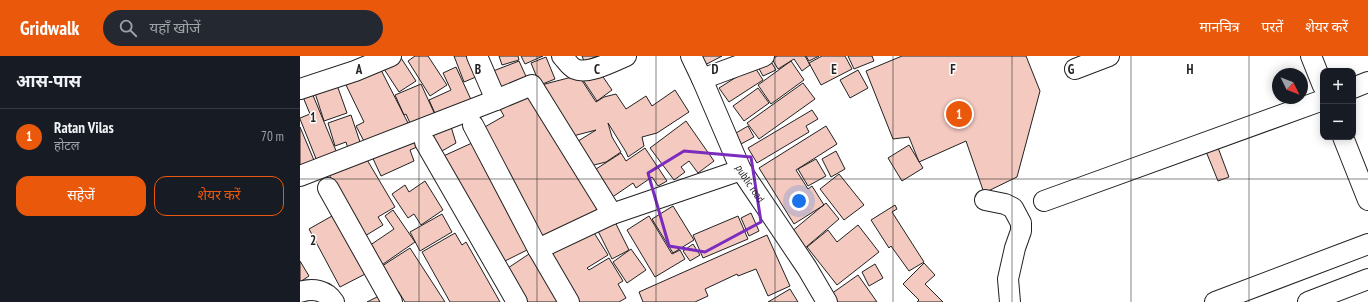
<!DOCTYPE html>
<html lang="hi">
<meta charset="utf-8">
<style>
:root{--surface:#171b24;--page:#242831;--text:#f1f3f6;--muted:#9ea1a6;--line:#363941;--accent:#ea580c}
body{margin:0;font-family:"PT Sans Narrow","Noto Sans Devanagari",sans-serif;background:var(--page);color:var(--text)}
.controls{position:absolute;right:12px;top:12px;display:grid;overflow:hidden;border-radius:8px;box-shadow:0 2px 10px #0003}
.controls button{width:36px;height:36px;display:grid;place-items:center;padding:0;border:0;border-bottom:1px solid var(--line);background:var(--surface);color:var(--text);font:20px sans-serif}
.compass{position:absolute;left:972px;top:12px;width:36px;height:36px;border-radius:50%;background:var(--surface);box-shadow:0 2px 10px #0003;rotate:133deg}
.you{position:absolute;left:499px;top:145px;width:14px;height:14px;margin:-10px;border:3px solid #fff;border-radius:50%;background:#1a73e8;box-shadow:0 0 0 6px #1a73e833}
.badge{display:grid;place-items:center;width:26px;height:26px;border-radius:50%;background:var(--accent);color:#fff;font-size:13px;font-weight:700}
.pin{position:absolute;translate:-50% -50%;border:2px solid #fff;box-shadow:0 1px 4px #0006}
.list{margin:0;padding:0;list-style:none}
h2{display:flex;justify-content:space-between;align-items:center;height:52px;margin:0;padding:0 16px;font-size:17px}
h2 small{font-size:13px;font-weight:400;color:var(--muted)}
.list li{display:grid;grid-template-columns:26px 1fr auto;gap:12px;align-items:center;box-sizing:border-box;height:56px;padding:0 16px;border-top:1px solid var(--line)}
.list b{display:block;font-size:15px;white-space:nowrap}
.list p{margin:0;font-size:13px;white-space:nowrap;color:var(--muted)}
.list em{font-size:13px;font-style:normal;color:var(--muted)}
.actions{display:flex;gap:8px;padding:12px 16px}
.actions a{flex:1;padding:9px 0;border:1px solid var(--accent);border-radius:12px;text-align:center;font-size:14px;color:var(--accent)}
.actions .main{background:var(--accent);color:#fff}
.icon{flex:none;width:22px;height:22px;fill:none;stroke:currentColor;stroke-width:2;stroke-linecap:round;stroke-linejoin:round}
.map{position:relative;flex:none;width:1068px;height:246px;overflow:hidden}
header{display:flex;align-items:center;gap:24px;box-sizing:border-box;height:56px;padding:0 20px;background:var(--accent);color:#fff}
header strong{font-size:19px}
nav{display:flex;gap:22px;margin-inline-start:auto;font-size:14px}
.search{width:280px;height:36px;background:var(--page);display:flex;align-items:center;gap:10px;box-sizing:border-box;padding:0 14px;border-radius:22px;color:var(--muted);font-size:15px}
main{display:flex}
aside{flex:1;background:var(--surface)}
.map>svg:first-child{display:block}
.building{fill:#f3c9c0;stroke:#222}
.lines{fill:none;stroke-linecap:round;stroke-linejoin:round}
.minor-casing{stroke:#222;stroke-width:22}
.minor{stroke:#fff;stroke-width:20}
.marked{fill:none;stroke:#7b2cbf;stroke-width:3;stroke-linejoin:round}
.grid{fill:none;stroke:#222;stroke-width:1;stroke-opacity:0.55}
.labels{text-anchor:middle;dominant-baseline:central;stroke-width:3;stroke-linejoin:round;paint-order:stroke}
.street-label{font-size:11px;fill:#222;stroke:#fff}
.grid-label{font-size:13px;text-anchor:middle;font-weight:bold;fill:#222;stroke:#fff;stroke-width:3;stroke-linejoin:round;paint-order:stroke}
</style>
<header>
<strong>Gridwalk</strong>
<div class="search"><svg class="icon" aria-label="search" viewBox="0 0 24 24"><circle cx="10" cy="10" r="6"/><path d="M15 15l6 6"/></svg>यहाँ खोजें</div>
<nav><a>मानचित्र</a><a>परतें</a><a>शेयर करें</a></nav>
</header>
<main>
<aside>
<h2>आस-पास<small></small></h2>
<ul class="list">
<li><span class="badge">1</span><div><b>Ratan Vilas</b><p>होटल</p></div><em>70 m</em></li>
</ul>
<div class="actions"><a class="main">सहेजें</a><a>शेयर करें</a></div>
</aside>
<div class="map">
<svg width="1068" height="246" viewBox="0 0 1068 246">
<rect width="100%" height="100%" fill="#fff"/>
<path class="building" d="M 115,0 L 128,0 L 147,29 L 130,40 L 108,5 Z
M 154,0 L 175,0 L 183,18 L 164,26 Z
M 199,0 L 218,0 L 219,4 L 202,9 Z
M 221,0 L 243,0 L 225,8 Z
M 282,0 L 298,0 L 284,5 Z
M 398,0 L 422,0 L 403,10 Z
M 477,0 L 505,0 L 510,9 L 502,15 L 494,3 L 478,13 L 472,3 Z
M 506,0 L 519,0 L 509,5 Z
M 522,0 L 545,0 L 552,13 L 521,29 L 509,7 Z
M 548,0 L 572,0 L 574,5 L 554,13 Z
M 602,0 L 726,0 L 740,35 L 717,121 L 684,137 L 666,85 L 619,106 L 609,81 L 593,83 L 566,15 Z
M 246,1 L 255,23 L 240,29 L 231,7 Z
M 101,2 L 116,25 L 99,36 L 84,13 Z
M 469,2 L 476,14 L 463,20 L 457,9 Z
M 219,5 L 229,27 L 197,40 L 188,17 Z
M 491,5 L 504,24 L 471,48 L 458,29 Z
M 454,10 L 463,24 L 429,46 L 419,32 Z
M 156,11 L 173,48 L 138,64 L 129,44 L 151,34 L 143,17 Z
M 80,12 L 108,67 L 66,89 L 56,70 L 64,66 L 46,29 Z
M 558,14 L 568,32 L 550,42 L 540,24 Z
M 277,17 L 296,46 L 304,41 L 316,38 L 326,53 L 346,40 L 352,50 L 375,34 L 389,56 L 357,77 L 342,81 L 344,90 L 328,101 L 326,96 L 308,67 L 312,81 L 321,96 L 306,106 L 290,110 L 275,87 L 296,74 L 273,80 L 241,30 L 245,28 L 272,21 Z
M 279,18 L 301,18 L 312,34 L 297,45 Z
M 503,27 L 515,43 L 459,83 L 447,67 Z
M 121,28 L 137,63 L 113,74 L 106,58 L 104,59 L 95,39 Z
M 37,29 L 47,57 L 24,65 L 15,37 Z
M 458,32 L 469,47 L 444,65 L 433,50 Z
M 231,35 L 299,155 L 243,188 L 183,72 L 204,60 L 197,48 Z
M 12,37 L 39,102 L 19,110 L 0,63 L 0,62 L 10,58 L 3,41 Z
M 512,54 L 518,63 L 506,70 L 509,76 L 457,107 L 448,92 Z
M 51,59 L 62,92 L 49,96 L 46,86 L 35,90 L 28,67 Z
M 149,64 L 156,87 L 135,99 L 125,74 Z
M 386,65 L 414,105 L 398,117 L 389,105 L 381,111 L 385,116 L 374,124 L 350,92 Z
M 448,70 L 454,81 L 441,88 L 436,77 Z
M 526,70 L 537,88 L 496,114 L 508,133 L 512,130 L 524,149 L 494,168 L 459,112 Z
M 0,71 L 16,109 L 0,115 Z
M 111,78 L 117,91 L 110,94 L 114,105 L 81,120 L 70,96 Z
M 172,87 L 207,152 L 227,194 L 201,207 L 139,102 Z
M 609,89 L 623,112 L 602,125 L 588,102 Z
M 917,89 L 929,121 L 918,125 L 905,93 Z
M 345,92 L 367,125 L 358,130 L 352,121 L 336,132 L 333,127 L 311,142 L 293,115 L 321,97 L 326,105 Z
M 536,95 L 545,113 L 531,121 L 522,103 Z
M 63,97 L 95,151 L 78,161 L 83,169 L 60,183 L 55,163 L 28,117 Z
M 516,103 L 526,120 L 508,130 L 498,113 Z
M 539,118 L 564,149 L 544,164 L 520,133 Z
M 125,125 L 143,154 L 121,169 L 114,158 L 108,162 L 92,138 L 105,129 L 109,136 Z
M 526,147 L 539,163 L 505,192 L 491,176 Z
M 595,149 L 597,153 L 592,156 L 624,206 L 609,215 L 591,190 L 589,192 L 571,164 Z
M 373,150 L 394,184 L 373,197 L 352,163 Z
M 93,154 L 115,186 L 76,213 L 63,194 L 94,173 L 85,160 Z
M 39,156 L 71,215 L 40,231 L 9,173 Z
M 451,157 L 459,175 L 449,180 L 441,162 Z
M 142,158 L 152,176 L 120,195 L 110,176 Z
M 349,160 L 372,198 L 380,194 L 385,203 L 355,221 L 327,174 Z
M 438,160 L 448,183 L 403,202 L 393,179 Z
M 315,166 L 329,194 L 312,203 L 298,175 Z
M 558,169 L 579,196 L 537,229 L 507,191 L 528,174 L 537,186 Z
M 291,172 L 308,199 L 287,212 L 289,214 L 309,202 L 323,225 L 318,228 L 326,242 L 319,246 L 272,246 L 245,201 Z
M 155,177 L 162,189 L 166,186 L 200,246 L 150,246 L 122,196 Z
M 467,179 L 490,230 L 468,240 L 456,213 L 438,220 L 437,218 L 405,233 L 408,240 L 395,246 L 343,246 L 339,236 Z
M 393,188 L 400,199 L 390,205 L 383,195 Z
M 110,192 L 145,246 L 105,246 L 98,235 L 95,237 L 79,212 Z
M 331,193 L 346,214 L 327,227 L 313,206 Z
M 232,196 L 260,246 L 222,246 L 202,216 Z
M 0,205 L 9,220 L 0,226 Z
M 624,207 L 635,219 L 625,228 L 643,246 L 617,246 L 619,244 L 603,228 Z
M 575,208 L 583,222 L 569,230 L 562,216 Z
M 558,219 L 577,246 L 537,246 L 531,238 Z
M 490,233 L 498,246 L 468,246 Z
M 85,237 L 89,246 L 67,246 Z"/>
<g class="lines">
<defs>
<g id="minor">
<path d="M 177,0 L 196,44"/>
<path d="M 262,0 C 266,4 270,11 275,13 C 288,19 314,5 326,0"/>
<path id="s1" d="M 391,0 L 402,23 L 441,114 L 507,212 L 527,246"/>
<path d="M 1011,0 L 1023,30"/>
<path d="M 775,13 L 809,0"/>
<path d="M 402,23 L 464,0"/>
<path d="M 1053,32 L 1068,26"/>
<path d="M 0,33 L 55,15 L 91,0"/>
<path d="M 173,69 L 238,193 L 269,246"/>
<path d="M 1043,81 L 1068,144"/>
<path d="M 125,86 L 217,246"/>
<path d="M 0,120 L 196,44 L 232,29 L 312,158"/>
<path d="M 28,132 L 92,246"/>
<path d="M 685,144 L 705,148 L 713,152 L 721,167 L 721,175 L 715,192 L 708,223 L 710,246"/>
<path d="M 744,145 L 1023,44"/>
<path d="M 238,193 L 312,158 L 441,114"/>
<path d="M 0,236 C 13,232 26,234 34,246"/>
<path d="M 915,246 L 1068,188"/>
<path d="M 1008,246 L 1068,223"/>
</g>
</defs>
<use href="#minor" class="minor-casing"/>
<use href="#minor" class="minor"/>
</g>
<path class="marked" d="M 384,95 L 451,101 L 461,166 L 405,196 L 369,190 L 348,117 Z"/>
<path class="grid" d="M 119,0 L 119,246M 237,0 L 237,246M 356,0 L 356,246M 475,0 L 475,246M 593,0 L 593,246M 712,0 L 712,246M 831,0 L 831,246M 949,0 L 949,246M 0,123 L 1068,123"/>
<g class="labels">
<g class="street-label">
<text stroke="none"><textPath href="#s1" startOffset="141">public road</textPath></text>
</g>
</g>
<g class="grid-label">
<text x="59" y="18">A</text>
<text x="178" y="18">B</text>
<text x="297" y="18">C</text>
<text x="415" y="18">D</text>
<text x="534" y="18">E</text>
<text x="653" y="18">F</text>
<text x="771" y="18">G</text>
<text x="890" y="18">H</text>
<text x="13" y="66">1</text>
<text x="13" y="189">2</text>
</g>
</svg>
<div class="controls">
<button>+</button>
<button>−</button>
</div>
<svg class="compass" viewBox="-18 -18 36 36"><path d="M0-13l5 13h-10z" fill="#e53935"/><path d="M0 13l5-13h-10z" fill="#9ea1a6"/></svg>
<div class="you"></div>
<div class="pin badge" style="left:659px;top:58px">1</div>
</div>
</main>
